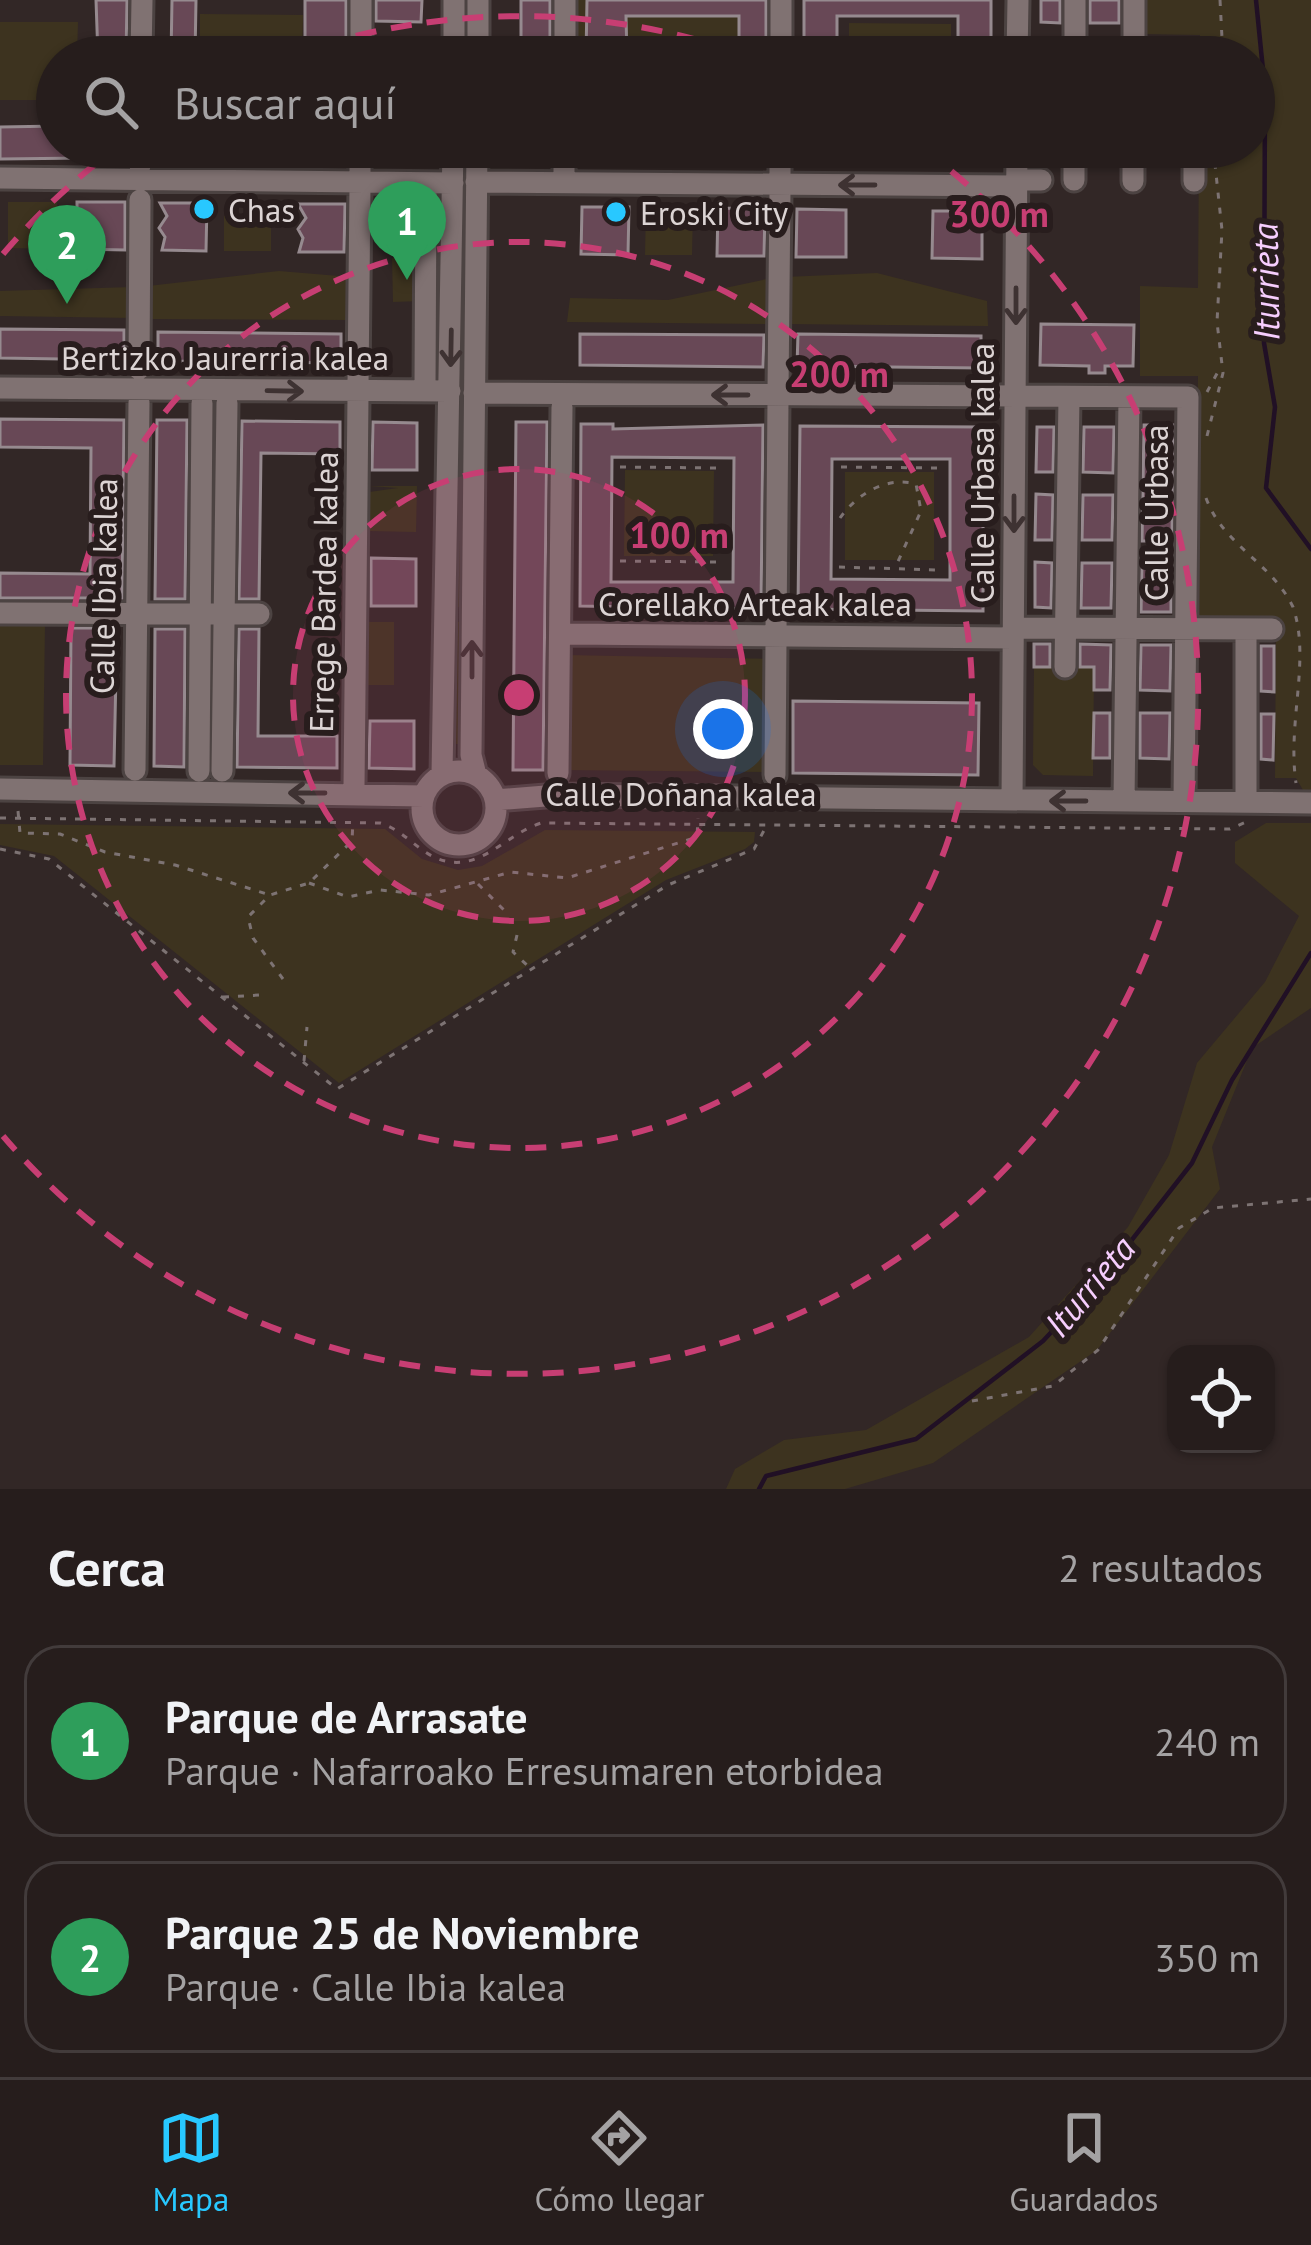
<!DOCTYPE html>
<html lang="es">
<meta charset="utf-8">
<style>
:root{--surface:#261d1c;--page:#322a29;--text:#f1f3f6;--muted:#a4a2a3;--line:#423b3b;--accent:#28c8ff}
body{margin:0;font-family:"PT Sans",sans-serif;background:var(--page);color:var(--text)}
.controls{position:absolute;right:36px;bottom:36px;display:grid;overflow:hidden;border-radius:24px;box-shadow:0 3px 9px #0004}
.controls button{width:108px;height:108px;display:grid;place-items:center;padding:0;border:0;border-bottom:3px solid var(--line);background:var(--surface);color:var(--text);font:60px sans-serif}
.you{position:absolute;left:723px;top:729px;width:42px;height:42px;margin:-30px;border:9px solid #fff;border-radius:50%;background:#1a73e8;box-shadow:0 0 0 18px #1a73e833}
.badge{display:grid;place-items:center;width:78px;height:78px;border-radius:50%;background:var(--accent);color:#fff;font-size:39px;font-weight:700}
.pin{position:absolute;translate:-50% -99px;filter:drop-shadow(0 3px 6px #0008)}
.pin::after{content:'';position:absolute;top:63px;width:42px;height:36px;background:inherit;clip-path:polygon(0 0,100% 0,50% 100%)}
.list{margin:0;padding:0;list-style:none}
h2{display:flex;justify-content:space-between;align-items:center;height:156px;margin:0;padding:0 48px;font-size:51px}
h2 small{font-size:39px;font-weight:400;color:var(--muted)}
.list li{display:grid;grid-template-columns:78px 1fr auto;gap:36px;align-items:center;box-sizing:border-box;height:192px;margin:0 24px 24px;padding:0 24px;border:3px solid var(--line);border-radius:36px}
.list b{display:block;font-size:45px;white-space:nowrap}
.list p{margin:0;font-size:39px;white-space:nowrap;color:var(--muted)}
.list em{font-size:39px;font-style:normal;color:var(--muted)}
.icon{flex:none;width:66px;height:66px;fill:none;stroke:currentColor;stroke-width:2;stroke-linecap:round;stroke-linejoin:round}
.map{position:relative;flex:none;width:1311px;height:1489px;overflow:hidden}
.search{position:absolute;background:var(--surface);box-shadow:0 3px 9px #0004;left:36px;right:36px;top:36px;height:132px;display:flex;align-items:center;gap:30px;box-sizing:border-box;padding:0 42px;border-radius:66px;color:var(--muted);font-size:45px}
.sheet{height:588px;background:var(--surface)}
nav{display:flex;justify-content:space-around;align-items:center;box-sizing:border-box;height:168px;border-top:3px solid var(--line);background:var(--surface);font-size:33px;color:var(--muted)}
nav a{display:grid;justify-items:center;gap:6px}
nav .on{color:var(--accent)}
.map>svg:first-child{display:block}
.green{fill:#3d331f}
.lines{fill:none;stroke-linecap:round;stroke-linejoin:round}
.stream{stroke:#211025;stroke-width:4.5}
.building{fill:#684856;stroke:#968a8f;stroke-width:3;fill-rule:evenodd}
.minor-casing{stroke:#4c4342;stroke-width:27}
.path{stroke:#7d7373;stroke-width:3;stroke-dasharray:6 9;stroke-linecap:butt}
.minor{stroke:#807272;stroke-width:21}
.oneway{stroke:#3e3232}
.ring{fill:none;stroke:#c73e73;stroke-width:6;stroke-dasharray:21 15}
.poi-dot{fill:#28c8ff;stroke:#281d1d;stroke-width:4.5}
.labels{text-anchor:middle;dominant-baseline:central;stroke-width:12;stroke-linejoin:round;paint-order:stroke}
.poi-label{font-size:33px;fill:#dcd4d4;stroke:#281d1d;text-anchor:start}
.street-label{font-size:33px;fill:#dcd4d4;stroke:#281d1d}
.water-label{font-size:36px;font-style:italic;fill:#f6cefe;stroke:#281d1d}
.centre{fill:#c73e73;stroke:#281d1d;stroke-width:6}
.ring-label{font-size:36px;text-anchor:middle;font-weight:bold;fill:#c73e73;stroke:#281d1d;stroke-width:12;stroke-linejoin:round;paint-order:stroke}
</style>
<div class="map">
<svg width="1311" height="1489" viewBox="0 0 1311 1489">
<rect width="100%" height="100%" fill="#322726"/>
<path class="green" d="M 572,0 L 587,0 L 586,57 L 572,57 Z
M 1140,0 L 1311,0 L 1311,790 L 1303,790 L 1296,778 L 1275,778 L 1276,622 L 1195,619 L 1198,376 L 1140,376 L 1140,286 L 1198,288 L 1199,147 L 1254,147 L 1254,57 L 1200,57 L 1200,35 L 1140,34 Z
M 200,14 L 303,15 L 302,57 L 200,57 Z
M 626,16 L 739,16 L 739,57 L 627,57 Z
M 0,22 L 78,22 L 77,57 L 57,57 L 57,100 L 0,100 Z
M 849,23 L 951,24 L 951,57 L 849,57 Z
M 8,202 L 57,202 L 56,249 L 8,248 Z
M 646,207 L 693,208 L 692,255 L 645,255 Z
M 224,216 L 271,216 L 271,251 L 224,251 Z
M 392,258 L 420,258 L 421,301 L 393,302 Z
M 279,271 L 351,277 L 351,320 L 148,319 L 148,286 Z
M 877,273 L 987,301 L 988,326 L 784,324 L 785,277 Z
M 461,274 L 468,274 L 466,424 L 459,424 Z
M 767,279 L 767,324 L 567,322 L 570,298 L 668,300 Z
M 133,287 L 134,318 L 0,316 L 0,291 Z
M 460,439 L 466,439 L 464,607 L 457,607 Z
M 625,470 L 714,471 L 713,556 L 624,556 Z
M 845,472 L 934,472 L 934,560 L 845,560 Z
M 369,486 L 417,486 L 416,532 L 369,531 L 369,492 L 398,488 Z
M 464,621 L 463,744 L 456,744 L 457,622 Z
M 0,622 L 45,623 L 43,765 L 0,765 Z
M 368,622 L 394,622 L 394,685 L 367,685 Z
M 563,655 L 771,659 L 770,772 L 562,770 Z
M 1034,667 L 1094,667 L 1093,776 L 1043,775 L 1033,765 Z
M 1266,823 L 1311,823 L 1311,1008 L 1252,1048 L 1212,1147 L 1220,1189 L 1097,1350 L 933,1463 L 845,1489 L 726,1489 L 735,1469 L 784,1440 L 866,1430 L 1029,1337 L 1128,1227 L 1169,1155 L 1197,1063 L 1265,982 L 1299,916 L 1235,863 L 1235,842 Z
M 0,824 L 385,829 L 422,859 L 458,870 L 482,866 L 545,830 L 755,832 L 754,842 L 745,849 L 666,880 L 339,1083 L 54,856 L 0,845 Z"/>
<g class="lines">
<path class="stream" d="M 1256,0 L 1265,90 L 1264,343 L 1275,407 L 1266,488 L 1311,549
M 759,1489 L 766,1476 L 916,1439 L 1043,1341 L 1102,1278 L 1192,1163 L 1232,1080 L 1311,953"/>
</g>
<path class="building" d="M 96,0 L 127,0 L 126,57 L 98,57 Z
M 172,0 L 196,0 L 195,57 L 171,57 Z
M 305,0 L 346,0 L 346,57 L 305,57 Z
M 376,0 L 422,0 L 421,22 L 376,21 Z
M 521,0 L 550,0 L 550,57 L 521,57 Z
M 587,0 L 766,0 L 766,57 L 739,57 L 739,16 L 626,16 L 627,57 L 586,57 Z
M 804,0 L 991,0 L 991,57 L 958,57 L 958,16 L 837,16 L 837,57 L 804,57 Z
M 1041,0 L 1060,0 L 1060,23 L 1041,22 Z
M 1090,0 L 1119,0 L 1119,23 L 1090,23 Z
M 57,126 L 57,147 L 82,147 L 84,158 L 0,159 L 0,127 Z
M 521,147 L 549,147 L 549,159 L 521,159 Z
M 584,147 L 765,147 L 765,165 L 584,162 Z
M 804,147 L 991,147 L 991,163 L 804,165 Z
M 1089,147 L 1118,147 L 1118,159 L 1089,159 Z
M 1148,147 L 1179,147 L 1179,160 L 1148,160 Z
M 77,202 L 125,202 L 125,250 L 77,249 Z
M 160,203 L 207,203 L 206,251 L 162,250 L 165,237 L 159,228 L 167,216 Z
M 298,204 L 345,204 L 344,252 L 299,252 L 303,238 L 298,229 L 306,218 Z
M 582,207 L 629,207 L 628,255 L 581,254 Z
M 718,208 L 765,209 L 764,256 L 717,256 Z
M 797,209 L 846,210 L 846,257 L 796,257 Z
M 933,211 L 982,211 L 982,259 L 932,258 Z
M 1041,324 L 1134,325 L 1133,366 L 1105,366 L 1105,373 L 1089,373 L 1089,366 L 1040,365 Z
M 0,329 L 124,330 L 124,360 L 0,358 Z
M 158,332 L 341,334 L 341,363 L 158,361 Z
M 580,334 L 764,335 L 763,367 L 580,365 Z
M 798,334 L 981,336 L 981,368 L 797,366 Z
M 0,419 L 124,420 L 122,598 L 0,598 L 0,573 L 90,574 L 91,448 L 0,447 Z
M 157,420 L 187,420 L 185,599 L 155,599 Z
M 242,421 L 340,422 L 340,454 L 261,453 L 259,599 L 239,599 Z
M 373,422 L 417,423 L 417,470 L 372,470 Z
M 516,422 L 547,422 L 543,770 L 513,770 Z
M 581,424 L 613,424 L 613,429 L 763,425 L 761,609 L 580,606 ZM 612,457 L 734,458 L 733,582 L 611,582 Z
M 1144,425 L 1173,425 L 1172,541 L 1142,541 Z
M 800,426 L 983,427 L 983,611 L 798,609 ZM 832,459 L 950,459 L 950,580 L 831,579 Z
M 1037,427 L 1054,427 L 1053,472 L 1036,472 Z
M 1084,427 L 1114,427 L 1113,473 L 1083,472 Z
M 1036,494 L 1053,495 L 1052,540 L 1035,540 Z
M 1083,495 L 1113,495 L 1112,540 L 1082,540 Z
M 371,558 L 416,559 L 416,606 L 371,606 Z
M 1035,562 L 1052,563 L 1051,608 L 1035,607 Z
M 1082,563 L 1112,563 L 1111,608 L 1081,608 Z
M 1142,563 L 1171,563 L 1171,612 L 1141,612 Z
M 71,628 L 117,628 L 114,766 L 70,765 Z
M 155,629 L 185,629 L 184,767 L 154,766 Z
M 239,629 L 259,629 L 258,736 L 337,736 L 337,768 L 237,767 Z
M 1034,644 L 1050,644 L 1050,667 L 1034,667 Z
M 1080,644 L 1111,645 L 1110,690 L 1094,690 L 1094,667 L 1080,667 Z
M 1141,645 L 1171,645 L 1170,691 L 1140,690 Z
M 1261,646 L 1274,646 L 1274,692 L 1261,691 Z
M 793,701 L 979,703 L 978,775 L 793,773 Z
M 1094,713 L 1110,713 L 1110,758 L 1093,758 Z
M 1140,713 L 1170,713 L 1169,759 L 1140,758 Z
M 1261,714 L 1274,714 L 1273,760 L 1261,759 Z
M 370,721 L 414,721 L 414,769 L 369,768 Z"/>
<g class="lines">
<defs>
<path id="minor" d="M 141,57 L 142,0
M 361,57 L 361,0
M 454,57 L 454,0
M 478,57 L 478,0
M 565,57 L 565,0
M 781,57 L 781,0
M 1017,57 L 1018,0
M 1075,57 L 1075,0
M 1134,57 L 1134,0
M 140,166 L 141,147
M 360,176 L 360,147
M 0,178 L 453,183
M 564,178 L 564,147
M 780,180 L 780,147
M 1016,180 L 1041,180
M 1074,180 L 1074,147
M 1133,181 L 1133,147
M 1194,181 L 1194,147
M 476,182 L 1016,186
M 139,369 L 140,200
M 358,386 L 360,186
M 425,387 L 426,187
M 0,388 L 450,391
M 778,391 L 780,191
M 474,393 L 1188,397 L 1184,801
M 0,613 L 259,614
M 1013,628 L 1272,629
M 776,631 L 778,401
M 569,634 L 1013,638
M 1065,667 L 1069,397
M 135,770 L 139,402
M 199,771 L 202,403
M 222,771 L 227,403
M422 808a37 37 0 1 1 74 0a37 37 0 1 1-74 0Z
M 558,773 L 562,407
M 442,774 L 453,147
M 476,775 L 471,755 L 477,147
M 775,775 L 776,641
M 354,787 L 358,397
M 0,789 L 424,796
M 495,800 L 558,795 L 1311,803
M 1012,800 L 1017,147
M 1124,801 L 1129,397
M 1246,802 L 1246,629"/>
</defs>
<use href="#minor" class="minor-casing"/>
<path class="path" d="M 1220,0 L 1223,57
M 1207,392 L 1220,368
M 1207,436 L 1223,373 L 1217,322 L 1222,230 L 1214,155
M 620,467 L 719,468
M 841,467 L 940,468
M 1206,498 C 1223,545 1272,563 1293,607 C 1311,659 1287,722 1296,783
M 840,518 C 857,494 886,476 916,484 L 921,511 L 895,568
M 620,561 L 719,562
M 839,567 L 939,570
M 18,811 L 20,833 L 60,834 L 105,852 L 175,865 L 270,895
M 0,818 L 380,823 C 403,830 416,849 436,858 C 478,876 505,834 541,823 L 1230,829 L 1246,822
M 0,849 L 49,859 L 337,1089 L 668,885 L 754,849 L 767,825
M 309,883 L 348,897 L 380,890 L 429,895 L 511,872 L 567,878 L 697,837 L 698,818
M 478,884 L 505,911
M 517,935 L 513,952 L 530,968
M 283,979 L 253,938 L 248,917 L 270,895 L 309,883 L 352,841 L 353,821
M 223,997 L 261,995
M 304,1061 L 307,1027
M 972,1401 L 1053,1386 L 1098,1350 L 1179,1228 L 1213,1208 L 1311,1199"/>
<use href="#minor" class="minor"/>
</g>
<defs><path id="oneway-shaft" d="M-6 0H5M1.5-3L5.5 0L1.5 3" fill="none" stroke-width="1.6" stroke-linecap="round" stroke-linejoin="round" transform="scale(3)"/></defs>
<g class="oneway">
<use href="#oneway-shaft" transform="translate(857 185) rotate(-180)"/>
<use href="#oneway-shaft" transform="translate(1016 306) rotate(90)"/>
<use href="#oneway-shaft" transform="translate(451 348) rotate(91)"/>
<use href="#oneway-shaft" transform="translate(285 391) rotate(1)"/>
<use href="#oneway-shaft" transform="translate(730 395) rotate(-180)"/>
<use href="#oneway-shaft" transform="translate(1014 514) rotate(90)"/>
<use href="#oneway-shaft" transform="translate(472 659) rotate(-90)"/>
<use href="#oneway-shaft" transform="translate(307 793) rotate(-180)"/>
<use href="#oneway-shaft" transform="translate(1068 801) rotate(-180)"/>
</g>
<circle cx="519" cy="695" r="226" fill="#c73e73" fill-opacity=".12"/>
<g class="ring">
<circle cx="519" cy="695" r="226"/>
<circle cx="519" cy="695" r="453"/>
<path d="M3 254A679 679 0 0 1 115 149M287 57A679 679 0 0 1 751 57M923 149A679 679 0 1 1 3 1136"/>
</g>
<g class="poi-dot">
<circle cx="204" cy="209" r="12"/>
<circle cx="616" cy="212" r="12"/>
</g>
<g class="labels">
<g class="poi-label">
<text x="228" y="209">Chas</text>
<text x="640" y="212">Eroski City</text>
</g>
<g class="street-label">
<text x="225" y="357">Bertizko Jaurerria kalea</text>
<text transform="translate(981 473) rotate(-90)">Calle Urbasa kalea</text>
<text transform="translate(1155 513) rotate(-90)">Calle Urbasa</text>
<text transform="translate(103 586) rotate(-89)">Calle Ibia kalea</text>
<text transform="translate(323 592) rotate(-89)">Errege Bardea kalea</text>
<text x="755" y="603">Corellako Arteak kalea</text>
<text x="681" y="793">Calle Doñana kalea</text>
</g>
<g class="water-label">
<text transform="translate(1265 282) rotate(-91)">Iturrieta</text>
<text transform="translate(1089 1286) rotate(-50)">Iturrieta</text>
</g>
</g>
<circle cx="519" cy="695" r="18" class="centre"/>
<g class="ring-label">
<text x="999" y="227">300 m</text>
<text x="839" y="387">200 m</text>
<text x="679" y="548">100 m</text>
</g>
</svg>
<div class="controls">
<button><svg class="icon" aria-label="locate" viewBox="0 0 24 24"><circle cx="12" cy="12" r="6"/><path d="M12 2v4M12 18v4M2 12h4M18 12h4"/></svg></button>
</div>
<div class="you"></div>
<div class="pin badge" style="left:407px;top:280px;background:#2e9e5b">1</div>
<div class="pin badge" style="left:67px;top:304px;background:#2e9e5b">2</div>
<div class="search"><svg class="icon" aria-label="search" viewBox="0 0 24 24"><circle cx="10" cy="10" r="6"/><path d="M15 15l6 6"/></svg>Buscar aquí</div>
</div>
<section class="sheet">
<h2>Cerca<small>2 resultados</small></h2>
<ul class="list">
<li><span class="badge" style="background:#2e9e5b">1</span><div><b>Parque de Arrasate</b><p>Parque · Nafarroako Erresumaren etorbidea</p></div><em>240 m</em></li>
<li><span class="badge" style="background:#2e9e5b">2</span><div><b>Parque 25 de Noviembre</b><p>Parque · Calle Ibia kalea</p></div><em>350 m</em></li>
</ul>
</section>
<nav>
<a class="on"><svg class="icon" aria-label="map" viewBox="0 0 24 24"><path d="M3 6l6-2 6 2 6-2v14l-6 2-6-2-6 2zM9 4v14M15 6v14"/></svg>Mapa</a>
<a><svg class="icon" aria-label="directions" viewBox="0 0 24 24"><path d="M12 3l9 9-9 9-9-9zM9 14v-3h6M13 9l2 2-2 2"/></svg>Cómo llegar</a>
<a><svg class="icon" aria-label="saved" viewBox="0 0 24 24"><path d="M7 4h10v16l-5-4-5 4z"/></svg>Guardados</a>
</nav>
